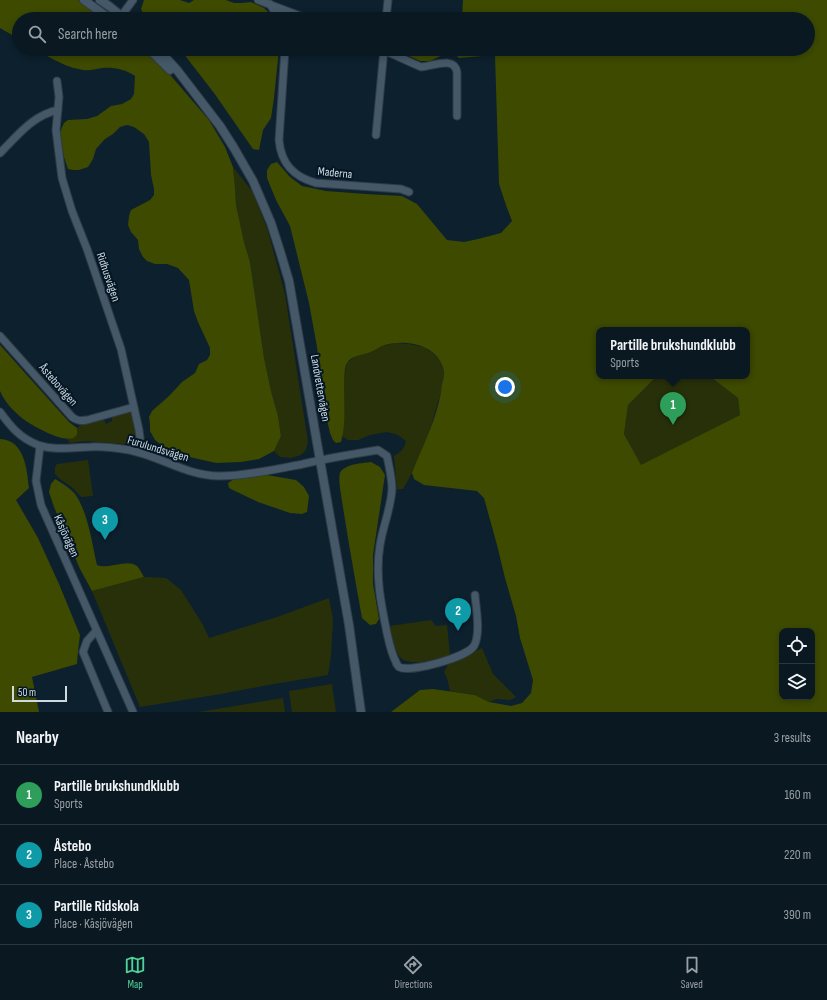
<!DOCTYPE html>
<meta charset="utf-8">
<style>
:root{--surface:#0a1822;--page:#13212a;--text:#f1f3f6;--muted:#99a0a5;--line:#2a3740;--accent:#4fd399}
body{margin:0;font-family:"Sofia Sans Condensed",sans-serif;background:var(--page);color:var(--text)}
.controls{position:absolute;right:12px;bottom:12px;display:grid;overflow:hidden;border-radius:8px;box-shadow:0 2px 6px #0003}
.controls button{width:36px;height:36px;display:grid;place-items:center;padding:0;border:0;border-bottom:1px solid var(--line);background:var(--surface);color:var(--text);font:20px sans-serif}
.scale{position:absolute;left:12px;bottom:10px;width:55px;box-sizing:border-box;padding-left:4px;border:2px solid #cedae3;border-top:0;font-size:11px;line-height:14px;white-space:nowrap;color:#cedae3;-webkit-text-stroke:3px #051724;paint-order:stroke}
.you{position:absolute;left:505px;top:387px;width:14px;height:14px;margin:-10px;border:3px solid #fff;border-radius:50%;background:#1a73e8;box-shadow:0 0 0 6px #1a73e833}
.badge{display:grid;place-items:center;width:26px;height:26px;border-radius:50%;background:var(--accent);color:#fff;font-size:13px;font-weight:700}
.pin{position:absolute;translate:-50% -33px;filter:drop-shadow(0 1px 2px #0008)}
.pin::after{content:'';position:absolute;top:21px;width:14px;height:12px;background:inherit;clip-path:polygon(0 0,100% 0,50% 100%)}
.popup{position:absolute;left:596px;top:327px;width:154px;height:52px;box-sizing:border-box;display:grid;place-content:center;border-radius:8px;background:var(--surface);filter:drop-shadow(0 1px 3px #0005);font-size:13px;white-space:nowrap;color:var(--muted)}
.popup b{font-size:15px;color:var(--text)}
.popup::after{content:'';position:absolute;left:50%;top:100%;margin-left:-8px;border:8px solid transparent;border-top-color:var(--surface)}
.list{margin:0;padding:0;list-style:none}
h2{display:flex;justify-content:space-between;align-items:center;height:52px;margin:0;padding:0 16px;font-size:17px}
h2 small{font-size:13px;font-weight:400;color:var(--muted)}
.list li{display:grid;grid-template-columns:26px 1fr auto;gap:12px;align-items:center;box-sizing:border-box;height:60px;padding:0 16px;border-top:1px solid var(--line)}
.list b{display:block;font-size:15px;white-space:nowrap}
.list p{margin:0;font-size:13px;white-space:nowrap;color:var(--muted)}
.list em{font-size:13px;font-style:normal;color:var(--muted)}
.icon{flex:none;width:22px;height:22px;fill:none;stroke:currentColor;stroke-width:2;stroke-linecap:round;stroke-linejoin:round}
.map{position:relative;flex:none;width:827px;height:712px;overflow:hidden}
.search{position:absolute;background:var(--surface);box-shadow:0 2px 6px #0003;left:12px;right:12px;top:12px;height:44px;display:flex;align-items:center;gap:10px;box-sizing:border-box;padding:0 14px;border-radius:22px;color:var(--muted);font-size:15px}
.sheet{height:232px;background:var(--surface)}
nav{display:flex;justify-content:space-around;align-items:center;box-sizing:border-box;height:56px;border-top:1px solid var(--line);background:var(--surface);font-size:11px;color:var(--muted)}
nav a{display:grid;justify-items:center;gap:2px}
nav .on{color:var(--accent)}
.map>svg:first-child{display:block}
.green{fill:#28300a}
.forest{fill:#3d4a00;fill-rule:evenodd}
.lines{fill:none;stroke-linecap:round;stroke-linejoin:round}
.minor-casing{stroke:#313b46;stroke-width:9}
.tertiary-casing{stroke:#313b46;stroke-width:10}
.minor{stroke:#445868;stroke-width:7}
.tertiary{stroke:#445868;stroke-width:8}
.labels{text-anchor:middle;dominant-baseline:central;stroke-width:4;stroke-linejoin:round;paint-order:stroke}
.street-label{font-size:12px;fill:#cedae3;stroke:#051724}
</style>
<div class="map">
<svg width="827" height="712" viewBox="0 0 827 712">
<rect width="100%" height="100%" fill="#0d202e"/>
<path class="green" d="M 233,167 L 252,191 L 267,228 L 285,294 L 300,391 L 308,441 L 306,450 L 301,455 L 291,458 L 280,457 L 274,451 L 281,436 L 278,416 L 271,391 L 264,358 L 250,262 L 244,242 L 236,205 L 235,188 Z
M 395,343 L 409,344 L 424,347 L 434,354 L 440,361 L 444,373 L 441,392 L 428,436 L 412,473 L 403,489 L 397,489 L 394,456 C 401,452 404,449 406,441 L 398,435 L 387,432 L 370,435 L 358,440 L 348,440 L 342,436 L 344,413 L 344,376 L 347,363 L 354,357 L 369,352 L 383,346 Z
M 657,376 L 701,376 L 712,378 L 738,398 L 740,415 L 641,466 L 624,434 L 628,405 Z
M 124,413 L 130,413 L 133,415 C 135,427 139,439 126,444 L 85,441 L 70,443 L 67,439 C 75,437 77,436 77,428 L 81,425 L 102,419 L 104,420 L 106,424 L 112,421 L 112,419 L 113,416 Z
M 88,460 L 93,496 L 81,497 L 73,488 L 60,479 L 55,474 L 55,467 L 57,464 Z
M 144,577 L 166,578 L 181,590 L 203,625 L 209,638 L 277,617 L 329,598 L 333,619 L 331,656 L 328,675 L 268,685 L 221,694 L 140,707 L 92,591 Z
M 431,620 L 436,626 L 447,625 L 450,655 C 436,659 405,670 397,653 C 393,645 392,634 390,626 Z
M 482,648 L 493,674 L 516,697 L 510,700 L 497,699 L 489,702 L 475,695 L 450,691 L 447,678 L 444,672 L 449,663 L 464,657 Z
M 332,684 L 336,712 L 292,712 L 289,691 Z
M 283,698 L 285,712 L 199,712 Z"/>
<path class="forest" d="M 0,0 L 78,0 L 106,19 L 19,19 L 19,39 L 0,28 Z
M 144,0 L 180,0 L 189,3 L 194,0 L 226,0 L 234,3 L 242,3 L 251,2 L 264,8 L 272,16 L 273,19 L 146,19 L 141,9 Z
M 463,0 L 827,0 L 827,712 L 391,712 L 420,690 L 433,689 L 475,695 L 489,702 L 511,706 L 522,703 L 531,693 L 533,680 L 520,638 L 516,616 L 505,578 L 497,545 L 484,498 L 477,491 L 424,485 L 414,479 L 412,473 C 423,445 439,415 442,384 C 443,381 444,376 444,372 C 439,345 408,339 385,345 C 379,347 374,351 368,353 C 361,355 351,356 347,363 C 344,368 344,381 344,387 C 344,405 346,424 341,442 L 336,443 L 333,440 L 330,433 L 325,411 L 317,347 L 309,303 L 290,226 L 276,200 L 267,178 L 267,170 L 271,164 L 277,162 L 290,177 L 302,186 L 326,191 L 366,194 L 402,196 L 417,204 L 447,240 L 464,242 L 478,239 L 501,233 L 512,221 L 507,208 L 499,184 L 495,55 L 459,58 L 451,51 L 430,61 L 420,61 L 394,49 L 808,49 L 808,19 L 462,19 ZM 599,330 L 747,330 L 747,376 L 701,376 L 712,378 L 738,398 L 740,415 L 641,465 L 624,434 L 628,405 L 657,376 L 599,376 ZM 782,631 L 812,631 L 812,697 L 782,697 Z
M 34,49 L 144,49 L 159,62 L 209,120 L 225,147 L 233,167 L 235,188 L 236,205 L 244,242 L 250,262 L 264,358 L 271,391 L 278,416 L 281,436 L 274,451 L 259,459 L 241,462 L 216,463 L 185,456 L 167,449 L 155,440 L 150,431 L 150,424 L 149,417 L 152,411 L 169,396 L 182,382 L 195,373 L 199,364 L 207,360 L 210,355 L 210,348 L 198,322 L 194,311 L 189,280 L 178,268 L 167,264 L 155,264 L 147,261 L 143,257 L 139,249 L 138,240 L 131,232 L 128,225 L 129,216 L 131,210 L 150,200 L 154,195 L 154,189 L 151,175 L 149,142 L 144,134 L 134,127 L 127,125 L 120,127 L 113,134 L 105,139 L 96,149 L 93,159 L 88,167 L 79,170 L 73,170 L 68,169 L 63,154 L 60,132 L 64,123 L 68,120 L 87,119 L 97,116 L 111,106 L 122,104 L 131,99 L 134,94 L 135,76 C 125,69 113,67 102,68 C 95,69 90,71 83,70 C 66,67 59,62 45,55 C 41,53 37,51 34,49 Z
M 180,49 L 279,49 L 274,98 L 271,118 L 263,130 L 259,150 L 253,149 L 214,93 Z
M 0,345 L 69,422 L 77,428 C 77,429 77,433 77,434 C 71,448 35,427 26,421 C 16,414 5,403 0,391 Z
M 0,439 C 25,440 27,470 29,488 L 16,500 L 38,538 L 59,584 L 80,635 L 78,651 L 77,664 L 32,677 L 39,712 L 0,712 Z
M 371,462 L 380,467 L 385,475 L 373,555 L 373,584 L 379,619 L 376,624 L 370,625 L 362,618 C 355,579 348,540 342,501 C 341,494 338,479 340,473 C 344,464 363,463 371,462 Z
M 267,475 L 296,480 L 304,487 L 309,496 L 307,512 L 302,514 L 290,513 L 258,502 L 237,492 L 229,488 L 228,483 C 238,475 254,476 267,475 Z
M 55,479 C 62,483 70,488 75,494 C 88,512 92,543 97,565 C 109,570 127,558 137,566 C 140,569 142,574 144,577 L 92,591 L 80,569 L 54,507 L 49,492 L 51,484 Z"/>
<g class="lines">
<defs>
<path id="minor" d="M 258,0 L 308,19
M 270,4 L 279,19
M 119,19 L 133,0
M 386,19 L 388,0
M 285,49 L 279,140 C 281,164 294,177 316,183 L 401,189 L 409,192
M 381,49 L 421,67 C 431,67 454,55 457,72 L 457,116
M 57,81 L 59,97 L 56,130 L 62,178 L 72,211 L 87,249 L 121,349 L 139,430 L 140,438 L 138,452
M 376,135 L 384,49
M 0,153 C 17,136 33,115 58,110
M 0,336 L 72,417 C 77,421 81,421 87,420 L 134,407
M 0,412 C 11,427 20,438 38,445 C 55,451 73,447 90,447 C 103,446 116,448 129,450 C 160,456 187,476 219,476 C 246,476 277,469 303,464 C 328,458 353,454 378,450 L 387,456 C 389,466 392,478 392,489 C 391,508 383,526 380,545 C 375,575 381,604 387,633 C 389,642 391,653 396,662 C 396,663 398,666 399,667 C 411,673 467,657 474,646 C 481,633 476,609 475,595
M 40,446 L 36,481 L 41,505 L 133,712
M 96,631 L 87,641 L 83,652 L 108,712"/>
<path id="tertiary" d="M 84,0 L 110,19
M 100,0 L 109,6 L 125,19
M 149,49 L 170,70
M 158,49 L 177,70 L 220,126 L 234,148 L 253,181 L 271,223 L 280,251 L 289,281 L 320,460 L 349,625 L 361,712"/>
</defs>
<use href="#minor" class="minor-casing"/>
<use href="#tertiary" class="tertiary-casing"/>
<use href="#minor" class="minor"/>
<use href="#tertiary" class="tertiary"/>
</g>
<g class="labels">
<g class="street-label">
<text transform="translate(335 173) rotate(6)">Maderna</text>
<text transform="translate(108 277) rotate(71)">Ridhusvägen</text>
<text transform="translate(58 385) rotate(49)">Åstebovägen</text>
<text transform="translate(320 388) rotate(80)">Landvettervägen</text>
<text transform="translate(158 449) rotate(17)">Furulundsvägen</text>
<text transform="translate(66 536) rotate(66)">Kåsjövägen</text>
</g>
</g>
</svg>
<div class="controls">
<button><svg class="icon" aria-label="locate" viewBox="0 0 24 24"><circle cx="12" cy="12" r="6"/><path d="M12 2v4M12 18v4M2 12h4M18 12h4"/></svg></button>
<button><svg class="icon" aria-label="layers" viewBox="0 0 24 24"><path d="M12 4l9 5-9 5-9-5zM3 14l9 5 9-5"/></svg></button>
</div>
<div class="scale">50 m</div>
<div class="you"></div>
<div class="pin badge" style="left:673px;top:425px;background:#2e9e5b">1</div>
<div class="popup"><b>Partille brukshundklubb</b>Sports</div>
<div class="pin badge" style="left:458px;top:631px;background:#0f9aa8">2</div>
<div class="pin badge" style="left:105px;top:540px;background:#0f9aa8">3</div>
<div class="search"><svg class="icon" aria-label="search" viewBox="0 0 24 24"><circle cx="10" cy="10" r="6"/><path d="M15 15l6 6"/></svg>Search here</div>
</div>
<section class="sheet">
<h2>Nearby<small>3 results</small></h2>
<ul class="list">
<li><span class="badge" style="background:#2e9e5b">1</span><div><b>Partille brukshundklubb</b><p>Sports</p></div><em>160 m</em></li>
<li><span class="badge" style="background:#0f9aa8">2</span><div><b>Åstebo</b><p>Place · Åstebo</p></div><em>220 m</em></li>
<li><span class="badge" style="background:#0f9aa8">3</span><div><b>Partille Ridskola</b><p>Place · Kåsjövägen</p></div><em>390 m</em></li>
</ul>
</section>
<nav>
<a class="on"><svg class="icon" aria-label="map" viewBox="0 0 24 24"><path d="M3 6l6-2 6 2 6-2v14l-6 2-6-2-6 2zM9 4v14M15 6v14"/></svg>Map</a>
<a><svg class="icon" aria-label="directions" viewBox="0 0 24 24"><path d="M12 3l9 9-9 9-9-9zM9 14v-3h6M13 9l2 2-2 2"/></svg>Directions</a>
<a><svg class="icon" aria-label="saved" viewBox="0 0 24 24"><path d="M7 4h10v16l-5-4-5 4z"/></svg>Saved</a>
</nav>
